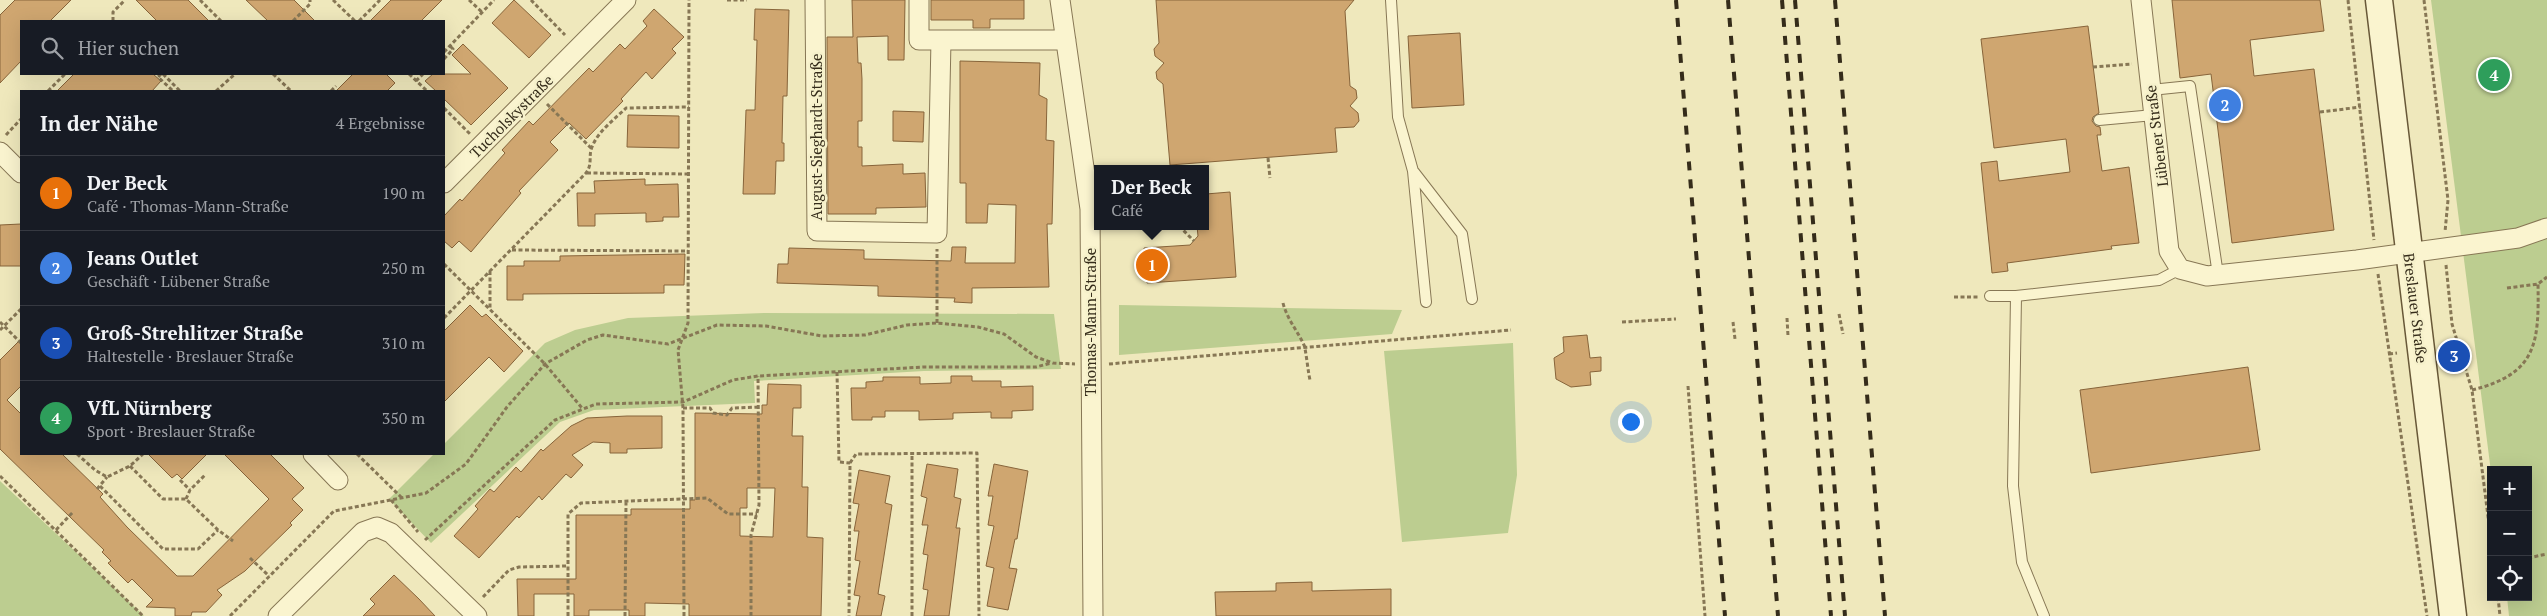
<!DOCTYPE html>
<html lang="de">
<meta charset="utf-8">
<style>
:root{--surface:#171b24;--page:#242831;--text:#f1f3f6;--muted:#9ea1a6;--line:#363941;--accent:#c99d97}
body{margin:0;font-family:"PT Serif",serif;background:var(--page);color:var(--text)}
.controls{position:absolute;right:15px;bottom:15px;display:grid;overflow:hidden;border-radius:0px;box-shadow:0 5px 20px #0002}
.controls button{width:45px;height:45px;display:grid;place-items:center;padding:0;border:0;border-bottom:1px solid var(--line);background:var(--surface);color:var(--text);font:25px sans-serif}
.you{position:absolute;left:1630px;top:421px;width:18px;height:18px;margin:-12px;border:4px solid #fff;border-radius:50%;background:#1a73e8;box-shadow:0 0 0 8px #1a73e833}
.badge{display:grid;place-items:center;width:32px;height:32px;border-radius:50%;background:var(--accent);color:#fff;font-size:16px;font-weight:700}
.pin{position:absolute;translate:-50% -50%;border:2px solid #fff;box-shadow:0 1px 5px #0006}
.popup{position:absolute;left:1094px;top:165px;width:115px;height:65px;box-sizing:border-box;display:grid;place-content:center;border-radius:0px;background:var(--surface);filter:drop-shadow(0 1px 4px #0005);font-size:16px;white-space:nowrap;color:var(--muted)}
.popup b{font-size:19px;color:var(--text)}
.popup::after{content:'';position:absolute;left:50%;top:100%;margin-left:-10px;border:10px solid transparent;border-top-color:var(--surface)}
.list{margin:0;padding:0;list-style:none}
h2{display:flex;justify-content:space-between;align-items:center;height:65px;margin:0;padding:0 20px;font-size:21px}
h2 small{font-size:16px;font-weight:400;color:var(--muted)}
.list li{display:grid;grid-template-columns:32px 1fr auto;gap:15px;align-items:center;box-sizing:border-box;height:75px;padding:0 20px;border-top:1px solid var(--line)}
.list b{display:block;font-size:19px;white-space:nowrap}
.list p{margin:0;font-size:16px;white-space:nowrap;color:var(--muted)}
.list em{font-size:16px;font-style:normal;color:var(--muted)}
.icon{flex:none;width:28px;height:28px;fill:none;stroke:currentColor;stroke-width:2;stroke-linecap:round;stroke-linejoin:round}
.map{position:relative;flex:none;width:2547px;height:616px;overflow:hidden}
.search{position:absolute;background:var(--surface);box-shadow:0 5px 20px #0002;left:20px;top:20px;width:425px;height:55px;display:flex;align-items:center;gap:12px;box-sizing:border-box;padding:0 18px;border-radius:0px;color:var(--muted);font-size:19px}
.panel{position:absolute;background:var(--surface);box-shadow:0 5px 20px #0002;left:20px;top:90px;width:425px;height:365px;border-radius:0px}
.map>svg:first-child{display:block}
.green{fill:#bccd90}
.building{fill:#cfa670;stroke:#87643a;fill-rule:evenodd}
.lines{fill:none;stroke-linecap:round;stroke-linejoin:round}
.service-casing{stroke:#877755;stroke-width:12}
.minor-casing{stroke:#877755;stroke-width:21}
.secondary-casing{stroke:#685838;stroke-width:29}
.path{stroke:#877755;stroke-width:3;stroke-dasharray:4 2.5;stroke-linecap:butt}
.service{stroke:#faf4cf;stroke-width:10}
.minor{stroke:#faf4cf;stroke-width:19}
.secondary{stroke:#faf4cf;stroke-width:26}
.rail{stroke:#352c1a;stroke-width:4;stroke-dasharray:9 9;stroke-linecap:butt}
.labels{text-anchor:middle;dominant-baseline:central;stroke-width:5;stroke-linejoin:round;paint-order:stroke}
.street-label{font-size:15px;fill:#352c1a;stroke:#f6f1cb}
</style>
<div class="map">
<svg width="2547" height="616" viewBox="0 0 2547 616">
<rect width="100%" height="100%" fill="#efe8bc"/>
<path class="green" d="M 2431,0 L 2547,0 L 2547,616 L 2509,616 L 2507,597 L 2528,597 L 2528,470 L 2491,470 L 2491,472 Z
M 1119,305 L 1402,310 L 1392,334 L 1119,355 Z
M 765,313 L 1054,314 L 1061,369 L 924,371 L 754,381 L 755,403 L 594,410 L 560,422 L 431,543 L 389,499 L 434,454 L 444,454 L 444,444 L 545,343 L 575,330 L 628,318 Z
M 1513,343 L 1517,475 L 1508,533 L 1402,542 L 1384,351 Z
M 0,481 L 144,616 L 0,616 Z"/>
<path class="building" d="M 15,0 L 71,0 L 50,21 L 21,21 L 21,61 L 0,83 L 0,15 Z
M 136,0 L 188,0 L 209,21 L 157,21 Z
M 246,0 L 294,0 L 315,21 L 268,21 Z
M 391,0 L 442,0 L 421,21 L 370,21 Z
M 514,0 L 551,35 L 529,58 L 492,23 Z
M 852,0 L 905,0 L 904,60 L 888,60 L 888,36 L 857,37 L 858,63 L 861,63 L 862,79 L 862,121 L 858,121 L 858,147 L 862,147 L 862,166 L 903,164 L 903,174 L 925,173 L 926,207 L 876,208 L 876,214 L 828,214 L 827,37 L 853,37 Z
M 931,0 L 1024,0 L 1024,19 L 990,19 L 990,28 L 973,28 L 973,20 L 931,20 Z
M 1156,0 L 1354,0 L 1345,11 L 1350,86 L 1356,90 L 1357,98 L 1350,106 L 1358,113 L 1359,121 L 1354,127 L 1335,128 L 1337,152 L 1170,165 L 1163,84 L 1157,79 L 1156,72 L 1164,63 L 1155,56 L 1154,49 L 1159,43 Z
M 2172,0 L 2320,0 L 2324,31 L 2250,40 L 2254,76 L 2314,69 L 2334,230 L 2232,243 L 2211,74 L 2180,78 Z
M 654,9 L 684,37 L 672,49 L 676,53 L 652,79 L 646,72 L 621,99 L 623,101 L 586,139 L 569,123 L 550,142 L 558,150 L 519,191 L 521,193 L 471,252 L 459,241 L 452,248 L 444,241 L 444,216 L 460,199 L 462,201 L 505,153 L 502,150 L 529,121 L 533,125 L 589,68 L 593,72 L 620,44 L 625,49 L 647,26 L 643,21 Z
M 755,9 L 789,10 L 787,96 L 783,96 L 782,143 L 784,143 L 784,161 L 776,161 L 775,194 L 743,194 L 746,110 L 755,110 L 757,40 L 754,40 Z
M 2088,26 L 2099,113 L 2093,117 L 2092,121 L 2096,126 L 2100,127 L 2101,135 L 2097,135 L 2102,171 L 2129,167 L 2139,243 L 2111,246 L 2112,249 L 2007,263 L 2008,271 L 1992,273 L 1981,163 L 1997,161 L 1999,181 L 2070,172 L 2066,139 L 1994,148 L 1981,39 Z
M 1460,33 L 1464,105 L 1412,108 L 1408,36 Z
M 463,44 L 508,88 L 471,125 L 444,99 L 444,91 L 436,91 L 425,81 L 433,74 L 471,74 L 452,55 Z
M 960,61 L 1040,63 L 1039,95 L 1047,99 L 1046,140 L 1054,141 L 1052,224 L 1047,224 L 1049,287 L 972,288 L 972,303 L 954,302 L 955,298 L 878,296 L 878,286 L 777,283 L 778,264 L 788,264 L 789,248 L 864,250 L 864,259 L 951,261 L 952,247 L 966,247 L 965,263 L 1015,263 L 1016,205 L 988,204 L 987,223 L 966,223 L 966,183 L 960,183 Z
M 74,74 L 153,74 L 161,81 L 152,91 L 57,91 Z
M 353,74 L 386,74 L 395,83 L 387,91 L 336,91 Z
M 893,111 L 924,112 L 923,142 L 893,141 Z
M 628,115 L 679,116 L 679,148 L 627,147 Z
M 645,179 L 645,185 L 678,184 L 679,217 L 663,217 L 663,221 L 646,222 L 646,213 L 595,214 L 595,226 L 578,226 L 577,193 L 595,193 L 594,181 Z
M 1230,192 L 1236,277 L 1147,283 L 1144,248 L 1190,245 L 1198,236 L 1197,226 L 1206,226 L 1206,194 Z
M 21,224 L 21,266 L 0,266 L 0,225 Z
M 685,254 L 684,285 L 664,285 L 664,293 L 523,294 L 523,300 L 507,300 L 507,266 L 524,266 L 524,261 L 560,261 L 560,256 Z
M 470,305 L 482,317 L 486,314 L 523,351 L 504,372 L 489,357 L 444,402 L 444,331 Z
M 1587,335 L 1590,358 L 1601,357 L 1601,371 L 1590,372 L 1591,385 L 1571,387 L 1556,379 L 1554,358 L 1564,352 L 1563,337 Z
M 21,339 L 21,386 L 7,400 L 21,414 L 21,454 L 62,454 L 103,494 L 100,497 L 127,527 L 177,576 L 193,576 L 269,499 L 224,454 L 270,454 L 304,488 L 292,499 L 303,510 L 290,523 L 292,525 L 245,571 L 217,590 L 222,595 L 206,612 L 192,612 L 191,616 L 175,616 L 175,608 L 146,607 L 153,600 L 132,579 L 128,583 L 108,563 L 111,561 L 102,552 L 104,550 L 0,449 L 0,360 Z
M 2248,367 L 2260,450 L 2091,473 L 2080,390 Z
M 951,376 L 972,376 L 972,381 L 1001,381 L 1001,387 L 1033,386 L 1033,410 L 1012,411 L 1012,418 L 991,418 L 991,412 L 953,413 L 953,419 L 919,420 L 919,411 L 885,411 L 885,417 L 872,417 L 872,420 L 852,420 L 851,388 L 866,388 L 866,382 L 883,381 L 883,377 L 920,377 L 920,384 L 951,383 Z
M 768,384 L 801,385 L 801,408 L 793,408 L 792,436 L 803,436 L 802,487 L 808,487 L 807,537 L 823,538 L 821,616 L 689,616 L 689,604 L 645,603 L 645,616 L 629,616 L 629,610 L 589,610 L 589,616 L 574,616 L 574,594 L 534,594 L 534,616 L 518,616 L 517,579 L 576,579 L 576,515 L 631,515 L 631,509 L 690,509 L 690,500 L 695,500 L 695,413 L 762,414 L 762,405 L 767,405 ZM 747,488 L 775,488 L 773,537 L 740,536 L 740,508 L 747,508 Z
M 627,416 L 662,416 L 662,448 L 627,449 L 627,453 L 610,453 L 610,443 L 593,442 L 572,455 L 583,465 L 571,478 L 566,474 L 542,500 L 539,496 L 519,518 L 517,516 L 479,558 L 454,536 L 478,509 L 475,506 L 490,489 L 494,492 L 516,467 L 521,472 L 541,449 L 543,451 L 571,426 L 587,418 Z
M 148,454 L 207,454 L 182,479 L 177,474 L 172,478 Z
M 927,464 L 958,469 L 954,497 L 961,499 L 956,528 L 960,528 L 949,616 L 924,616 L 928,590 L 923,589 L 928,555 L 923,554 L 928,525 L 922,525 L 927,498 L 921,496 Z
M 994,464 L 1028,471 L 1017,539 L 1015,539 L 1009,568 L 1017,569 L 1008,610 L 987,606 L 994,568 L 986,566 L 994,526 L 988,525 L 993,496 L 988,496 Z
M 859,470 L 890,476 L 885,503 L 892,505 L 878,594 L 885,596 L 881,616 L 856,616 L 860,596 L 854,595 L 860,561 L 855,560 L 859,531 L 854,531 L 859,504 L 853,503 Z
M 394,575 L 419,599 L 435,616 L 363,616 L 375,604 L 370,599 Z
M 1312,582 L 1312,591 L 1391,589 L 1391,616 L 1216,616 L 1215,592 L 1276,591 L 1276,583 Z"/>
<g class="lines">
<defs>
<path id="service" d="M 1391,0 L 1398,117 L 1413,171 L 1426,302
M 2151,90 L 2190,86 L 2218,275
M 2099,120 L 2154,115
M 1414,172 L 1462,234 L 1472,299
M 1990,296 L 2016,296 L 2159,280 L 2180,269
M 2016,296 L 2013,486 L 2022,562 L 2044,616"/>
<path id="minor" d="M 815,0 L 817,231 L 937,233 L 941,40
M 919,0 L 919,40 L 1066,40
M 1060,0 L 1090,209 L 1093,616
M 2141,0 L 2169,251 L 2180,269 L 2207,276 L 2357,260 L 2518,238 L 2547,228
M 0,152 L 21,173
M 444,183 L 626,0
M 313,454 L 338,480
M 278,616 L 363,532 L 377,527 L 391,533 L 477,616"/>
<path id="secondary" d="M 2379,0 L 2453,616"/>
</defs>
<use href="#service" class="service-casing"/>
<use href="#minor" class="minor-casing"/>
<use href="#secondary" class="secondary-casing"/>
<path class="path" d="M 200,0 L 221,21
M 333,0 L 355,21
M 469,0 L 482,12
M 531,0 L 565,35
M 727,0 L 747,0
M 2348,0 L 2374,240
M 2424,0 L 2448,200 L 2445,232
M 113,21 L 113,12 L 125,0
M 293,21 L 310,4 L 310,0
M 359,21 L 380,0
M 444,52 L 494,0
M 444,59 L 453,49 L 450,46
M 2093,67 L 2132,64
M 161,74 L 158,77 L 173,91
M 163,74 L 180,91
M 273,74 L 291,91
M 409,74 L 427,91
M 416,81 L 423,74
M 48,91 L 65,74
M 216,91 L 235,74
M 331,91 L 336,86
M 547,104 L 591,148
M 444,108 L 470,134
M 2320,112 L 2361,107
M 6,135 L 21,119
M 1268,158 L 1270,178
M 587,173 L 689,174
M 1179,226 L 1194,241
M 512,250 L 688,251
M 444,264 L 545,364 L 582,408
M 2446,265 L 2452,324 L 2472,390 L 2491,540
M 490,271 L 490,310
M 2378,274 L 2427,616
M 2507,288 L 2538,284 L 2547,277
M 1954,297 L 1979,297
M 1283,303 C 1287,319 1297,330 1304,345 C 1306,350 1308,372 1310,380
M 1839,314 L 1843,334
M 444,318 L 586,173 C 593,164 588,156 592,147 C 598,131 615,119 626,108 L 689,107
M 1787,318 L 1788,336
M 0,322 L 21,343
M 1622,322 L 1676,319
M 1733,322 L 1735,339
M 937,323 L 937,249
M 0,330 L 21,309
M 2389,354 L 2397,353
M 2454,356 L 2462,356
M 1109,364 L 1511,330
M 837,372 L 839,462 L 850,463 L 849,616
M 1688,386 L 1705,616
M 2472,390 C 2537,374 2539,343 2538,284
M 683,408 L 710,408 L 713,413 L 727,415 L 732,408 L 759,407
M 77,454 L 95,470 L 107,477 L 130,466 L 143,454
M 357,454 L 401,497
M 850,463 L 856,454 L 977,453 L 979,616
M 130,466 L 163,499 L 186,499 L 218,530 L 233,541
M 0,476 L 143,616
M 180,480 L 190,490
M 100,486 L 163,549 L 198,549 L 218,530
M 97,489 L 107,477
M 186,499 L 190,490 L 205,475
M 391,500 L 418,532
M 56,530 L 73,512
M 425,540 L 555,420 L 596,404 L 683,402 L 733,380 L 758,376 L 924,367 L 1036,367 L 1051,363
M 250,558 L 269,576
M 2528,558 L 2547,554
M 483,597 L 509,570 L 519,567 L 568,566
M 2498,597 L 2500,616
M 230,616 L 334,511 L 426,493 L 466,464 L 507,407 L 545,364 L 587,340 L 603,335 L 668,344 L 717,325 L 766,326 L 822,336 L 865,335 L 907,325 L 937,323 L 978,327 L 1004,334 L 1036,357 L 1053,363 L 1075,364
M 568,616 L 568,514 L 581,503 L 707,498 L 728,514 L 757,514
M 625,616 L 626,502
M 684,616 L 683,408 L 678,350 L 688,323 L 689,0
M 751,616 L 751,535 L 759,505 L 758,376
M 912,616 L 912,453"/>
<use href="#service" class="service"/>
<use href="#minor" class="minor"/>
<use href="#secondary" class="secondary"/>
<path class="rail" d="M 1676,0 L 1725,616
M 1728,0 L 1778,616
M 1782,0 L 1831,616
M 1795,0 L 1845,616
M 1835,0 L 1885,616"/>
</g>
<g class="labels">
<g class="street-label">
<text transform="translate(511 116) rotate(-45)">Tucholskystraße</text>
<text transform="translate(2156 136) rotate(-97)">Lübener Straße</text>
<text transform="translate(816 137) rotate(-90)">August-Sieghardt-Straße</text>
<text transform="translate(2416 308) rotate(83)">Breslauer Straße</text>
<text transform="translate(1090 322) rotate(-90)">Thomas-Mann-Straße</text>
</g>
</g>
</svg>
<div class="controls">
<button>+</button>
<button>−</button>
<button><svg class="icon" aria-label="locate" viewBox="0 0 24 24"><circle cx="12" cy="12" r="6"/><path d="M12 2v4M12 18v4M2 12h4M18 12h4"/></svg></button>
</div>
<div class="you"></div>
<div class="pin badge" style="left:1152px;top:265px;background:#e8710a">1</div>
<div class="popup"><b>Der Beck</b>Café</div>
<div class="pin badge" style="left:2225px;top:105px;background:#3f7fe0">2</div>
<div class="pin badge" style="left:2454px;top:356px;background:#1a4fb4">3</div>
<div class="pin badge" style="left:2494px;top:75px;background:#2e9e5b">4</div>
<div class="search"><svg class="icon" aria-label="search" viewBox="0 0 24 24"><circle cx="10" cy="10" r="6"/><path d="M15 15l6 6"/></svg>Hier suchen</div>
<section class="panel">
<h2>In der Nähe<small>4 Ergebnisse</small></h2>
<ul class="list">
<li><span class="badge" style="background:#e8710a">1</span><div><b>Der Beck</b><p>Café · Thomas-Mann-Straße</p></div><em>190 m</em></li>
<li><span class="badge" style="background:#3f7fe0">2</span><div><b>Jeans Outlet</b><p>Geschäft · Lübener Straße</p></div><em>250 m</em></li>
<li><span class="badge" style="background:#1a4fb4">3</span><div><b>Groß-Strehlitzer Straße</b><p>Haltestelle · Breslauer Straße</p></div><em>310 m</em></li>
<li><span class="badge" style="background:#2e9e5b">4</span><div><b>VfL Nürnberg</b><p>Sport · Breslauer Straße</p></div><em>350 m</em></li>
</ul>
</section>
</div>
